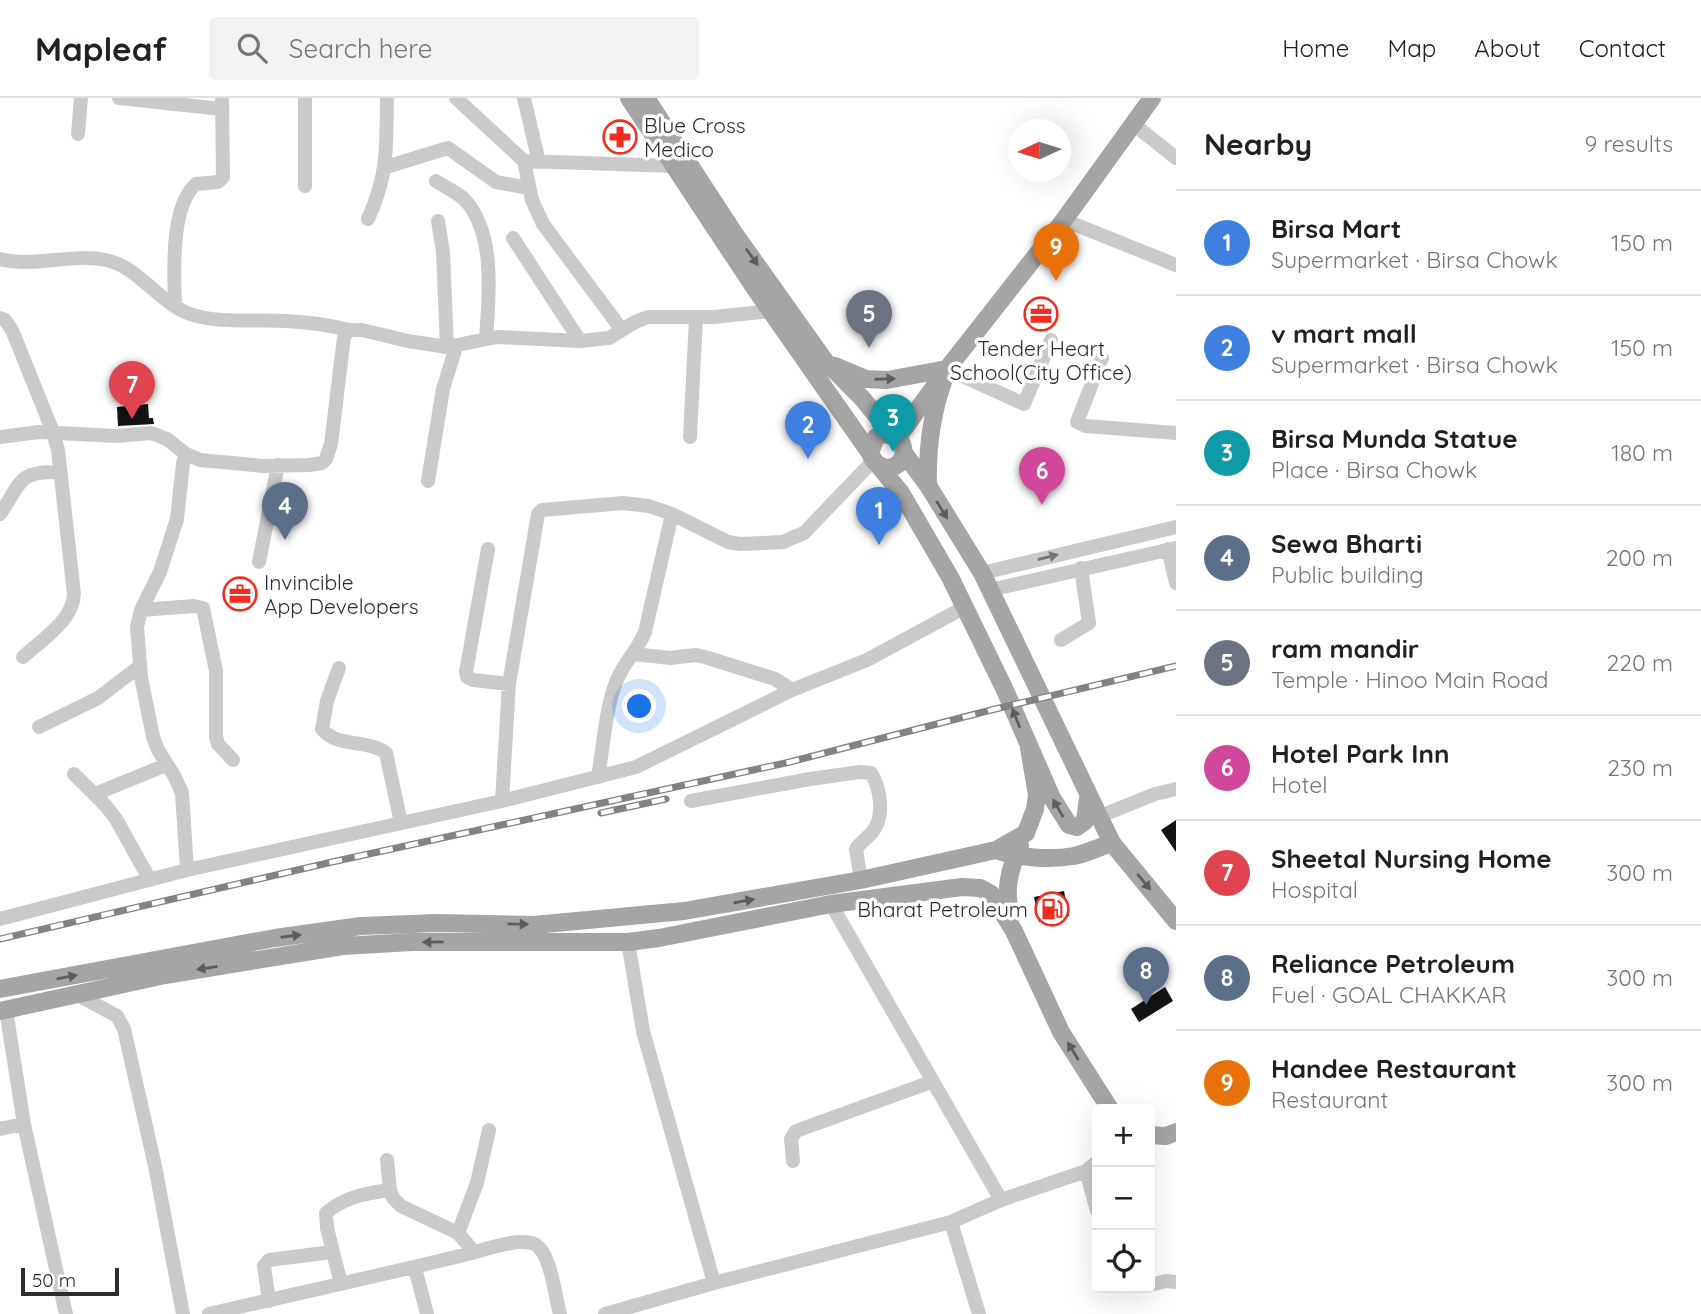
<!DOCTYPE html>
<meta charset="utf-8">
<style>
:root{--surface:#fff;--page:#f2f2f2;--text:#202124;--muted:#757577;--line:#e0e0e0;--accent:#ea580c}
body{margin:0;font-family:Quicksand,sans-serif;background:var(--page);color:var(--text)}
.controls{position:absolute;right:21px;bottom:21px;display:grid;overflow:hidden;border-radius:7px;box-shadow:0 7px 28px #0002}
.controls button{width:63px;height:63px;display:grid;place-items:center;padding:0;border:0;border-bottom:2px solid var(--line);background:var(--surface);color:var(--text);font:35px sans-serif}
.compass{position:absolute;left:1008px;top:21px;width:63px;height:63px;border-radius:50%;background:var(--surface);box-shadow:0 7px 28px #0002;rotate:266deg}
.scale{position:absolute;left:21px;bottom:18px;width:98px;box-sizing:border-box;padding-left:7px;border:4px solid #2d2d2d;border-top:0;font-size:19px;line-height:24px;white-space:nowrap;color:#2d2d2d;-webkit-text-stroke:5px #fff;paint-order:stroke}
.you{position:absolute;left:640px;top:609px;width:24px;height:24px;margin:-18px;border:5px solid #fff;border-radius:50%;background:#1a73e8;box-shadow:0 0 0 10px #1a73e833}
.badge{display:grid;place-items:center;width:46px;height:46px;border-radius:50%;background:var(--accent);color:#fff;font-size:23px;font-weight:700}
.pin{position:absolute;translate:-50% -58px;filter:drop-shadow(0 2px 4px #0008)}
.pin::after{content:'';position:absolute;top:37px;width:24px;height:21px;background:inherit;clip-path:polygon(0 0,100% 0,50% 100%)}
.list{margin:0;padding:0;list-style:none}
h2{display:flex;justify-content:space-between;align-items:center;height:91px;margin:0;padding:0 28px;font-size:30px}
h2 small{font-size:23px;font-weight:400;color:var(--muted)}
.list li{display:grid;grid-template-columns:46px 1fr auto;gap:21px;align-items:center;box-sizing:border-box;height:105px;padding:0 28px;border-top:2px solid var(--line)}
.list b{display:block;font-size:26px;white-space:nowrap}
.list p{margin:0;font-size:23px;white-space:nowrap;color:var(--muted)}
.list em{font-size:23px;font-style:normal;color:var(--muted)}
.icon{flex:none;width:38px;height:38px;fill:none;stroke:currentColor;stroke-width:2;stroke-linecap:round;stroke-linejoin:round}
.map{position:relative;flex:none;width:1176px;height:1216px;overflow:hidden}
header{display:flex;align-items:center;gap:42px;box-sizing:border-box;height:98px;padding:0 35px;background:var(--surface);border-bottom:2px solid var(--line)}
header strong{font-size:33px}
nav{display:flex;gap:38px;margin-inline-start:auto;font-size:24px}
.search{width:490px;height:63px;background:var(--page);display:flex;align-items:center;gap:18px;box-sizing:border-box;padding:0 24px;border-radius:7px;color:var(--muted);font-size:26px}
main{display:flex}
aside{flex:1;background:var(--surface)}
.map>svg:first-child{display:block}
.building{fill:#141414}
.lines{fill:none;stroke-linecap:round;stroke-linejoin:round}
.minor{stroke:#cacaca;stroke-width:14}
.major{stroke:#a5a5a5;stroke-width:18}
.rail-casing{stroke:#828282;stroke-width:7}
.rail{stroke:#fff;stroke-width:4.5;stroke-dasharray:13;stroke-linecap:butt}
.oneway{fill:#5d5d5d}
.oneway2{fill:#747474}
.labels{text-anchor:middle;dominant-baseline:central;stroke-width:7;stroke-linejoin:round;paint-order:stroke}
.poi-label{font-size:21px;fill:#2d2d2d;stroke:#fff;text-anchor:start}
</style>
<header>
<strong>Mapleaf</strong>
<div class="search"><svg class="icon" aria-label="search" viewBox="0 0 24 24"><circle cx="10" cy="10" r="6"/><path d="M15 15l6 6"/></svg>Search here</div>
<nav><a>Home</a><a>Map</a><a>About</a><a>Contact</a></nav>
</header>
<main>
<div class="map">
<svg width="1176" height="1216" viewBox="0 0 1176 1216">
<rect width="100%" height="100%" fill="#fff"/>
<path class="building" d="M 148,306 L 149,320 L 153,320 L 154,326 L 118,328 L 117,309 Z
M 1176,722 L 1176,754 L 1161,732 Z
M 1064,793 L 1069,818 L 1039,824 L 1034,799 Z
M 1165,889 L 1173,903 L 1139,924 L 1131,911 Z"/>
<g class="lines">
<path class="minor" d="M 119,0 L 222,11
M 456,0 L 524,63 L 532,102 L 543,126 L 622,232
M 524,0 L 539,64
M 1132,25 L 1176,60
M 78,36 L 81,0
M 524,63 L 674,68
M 386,69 L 448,50 L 496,84 L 529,90
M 436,83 C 445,89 456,94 464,101 C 496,134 489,199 486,240
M 305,88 L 305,0
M 368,121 C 389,75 386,48 387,0
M 1064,122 L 1176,167
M 438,123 L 443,154 L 447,249
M 513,140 L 580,243
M 0,161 C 33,170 71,155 106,162 C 139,169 159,205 190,216 C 219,226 256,221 286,223 C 307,224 329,227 349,232
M 175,208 C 174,177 170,108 196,86 L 218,84 L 223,79 L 222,0
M 0,220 L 5,222 L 12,232 L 53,334 L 58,352 L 74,496 C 73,523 41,542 23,559
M 1102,260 L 1077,324 L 1086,328 L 1176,335
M 947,271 L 1024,306 L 1051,242
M 0,339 L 39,334 L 116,338 L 151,335 L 167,341 L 186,356 L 200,362 L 263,368 L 309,367 L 322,365 L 326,361 L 331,346 L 344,239 L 349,232 L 362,232 L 408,243 L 447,249 L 497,239 L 580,243 L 609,240 L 635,224 L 648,219 L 714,219 L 771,213
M 690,339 L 696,220
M 186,356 L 183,365 L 177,421 L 160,474 L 141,512 L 137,529 L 141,579 L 153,639 L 158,652 L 175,679 L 182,695 L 187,772
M 428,383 L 443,291 L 456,249
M 0,416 C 22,385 16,373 59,374
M 488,451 L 466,574 L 467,579 L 473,582 L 509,586 L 538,416 L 542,412 L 623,405 L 649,408 L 672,416 L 728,444 L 740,446 L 783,444 L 804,435 L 873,363
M 1168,451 L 1176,485
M 259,464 L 278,367
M 982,475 L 1176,429
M 990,492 L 1176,450
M 141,512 L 194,508 L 203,510 L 216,573 L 216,639 L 218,646 L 233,662
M 1061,542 L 1089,525 L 1081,470
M 634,556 L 670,560 L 696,557 L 705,559 L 775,581 L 792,592
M 339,570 L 327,603 L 322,631 C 337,650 368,641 386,655 L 401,725
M 39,629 L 98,600 L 140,568
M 74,676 L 106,708 L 116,721 L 150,782
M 598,679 C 603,651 606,607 617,582 C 624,564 638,552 645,534 L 672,416
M 95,696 L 166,667
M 502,703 L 509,586
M 691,703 L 810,681 L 860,674 L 871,675 C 880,689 884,715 875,730 C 871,738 861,743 856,751 L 861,782
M 1098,719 L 1155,696 L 1176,691
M 831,806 L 1001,1102
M 0,821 L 187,772 L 502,703 L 636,669 L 792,592 L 867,562 L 965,509
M 628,844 L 643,933 L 714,1185
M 76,896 L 117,918 L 124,931 L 155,1068 L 183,1216
M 6,912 L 24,1026 L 66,1216
M 0,1031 L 24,1026
M 387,1062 L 390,1092 L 393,1100 L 401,1108 L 458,1135 L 474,1154
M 793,1063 L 791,1041 L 796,1033 L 931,984
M 1086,1073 L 1097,1113
M 951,1124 L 979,1216
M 458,1135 L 477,1085 L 489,1032
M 415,1170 L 427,1216
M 341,1186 L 327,1130 L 326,1115 C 344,1099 367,1095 390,1092
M 1150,1187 L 1166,1183 L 1176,1184
M 269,1203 L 264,1168 L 269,1162 L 332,1154
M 209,1216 C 295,1196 382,1177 468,1156 C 484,1152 522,1138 536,1147 C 551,1156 555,1199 560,1216
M 605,1216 L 714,1185 L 951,1124 L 1001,1102 L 1086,1073 L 1097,1064"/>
<path class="major" d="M 629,0 L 754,189 L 870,355 C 881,384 917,366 898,339 L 883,336 L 876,339 L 870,355
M 646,0 L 734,135 L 825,263 L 861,299 L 892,336
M 835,268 L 866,281 L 887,282 L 947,271
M 898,339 L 947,271 L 1064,122 L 1152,0
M 904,355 L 929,389 L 982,475 L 1112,745 L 1176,823
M 879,368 L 901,395 L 950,479 L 1004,590 L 1052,700 L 1069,727 L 1077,729 L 1085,723 L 1088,700
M 928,387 C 927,351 931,318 943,284
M 996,752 C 1018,760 1051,762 1074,758 C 1087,755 1100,749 1112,745
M 1011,819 C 1004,793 1009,772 1020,748
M 0,891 L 275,840 L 361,828 L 436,825 L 534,827 L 684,813 L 861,782 L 996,752 L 1026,735 L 1035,711 L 1037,697 L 1029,650
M 0,913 L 165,877 L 343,848 L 412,844 L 628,844 L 659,840 L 831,806 L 962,789 L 980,790 L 991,796 L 1014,833 L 1061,934 L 1110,1011
M 1150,1037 L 1166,1038 L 1176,1034"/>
<defs>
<path id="rail" d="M 601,715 L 666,701
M 0,841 L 332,764 L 790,664 L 991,612 L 1176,568"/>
</defs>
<use href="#rail" class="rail-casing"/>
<use href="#rail" class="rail"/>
</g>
<defs><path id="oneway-solid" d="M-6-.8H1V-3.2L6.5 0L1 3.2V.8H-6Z" transform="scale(1.75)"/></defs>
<g class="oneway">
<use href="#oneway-solid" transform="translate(752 159) rotate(54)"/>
<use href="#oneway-solid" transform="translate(885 281) rotate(-2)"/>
<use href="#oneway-solid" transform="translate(942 412) rotate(58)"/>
<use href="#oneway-solid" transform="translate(1016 620) rotate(-112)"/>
<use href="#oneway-solid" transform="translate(1058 710) rotate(-120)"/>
<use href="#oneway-solid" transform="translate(1144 784) rotate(51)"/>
<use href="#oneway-solid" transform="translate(744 803) rotate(-10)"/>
<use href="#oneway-solid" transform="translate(518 826) rotate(1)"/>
<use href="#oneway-solid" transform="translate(291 838) rotate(-8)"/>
<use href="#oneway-solid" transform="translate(433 844) rotate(179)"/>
<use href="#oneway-solid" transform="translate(207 870) rotate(171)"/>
<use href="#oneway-solid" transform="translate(67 879) rotate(-10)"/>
<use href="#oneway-solid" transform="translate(1073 953) rotate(-121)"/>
</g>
<use class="oneway2" href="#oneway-solid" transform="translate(1048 459) rotate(-14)"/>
<defs>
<symbol id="pharmacy-ring" viewBox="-11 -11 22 22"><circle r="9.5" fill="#fff" stroke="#f22c21" stroke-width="1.5"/><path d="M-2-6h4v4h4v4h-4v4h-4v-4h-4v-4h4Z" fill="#f22c21"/></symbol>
<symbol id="office-ring" viewBox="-11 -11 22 22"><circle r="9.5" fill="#fff" stroke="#f22c21" stroke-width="1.5"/><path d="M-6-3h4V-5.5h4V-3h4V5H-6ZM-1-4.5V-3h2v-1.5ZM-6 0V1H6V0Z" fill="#f22c21"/></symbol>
<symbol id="fuel-ring" viewBox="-11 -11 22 22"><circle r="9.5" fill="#fff" stroke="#f22c21" stroke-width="1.5"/><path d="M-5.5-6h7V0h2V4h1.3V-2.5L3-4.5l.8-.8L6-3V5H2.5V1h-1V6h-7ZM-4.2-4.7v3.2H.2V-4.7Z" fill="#f22c21"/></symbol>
</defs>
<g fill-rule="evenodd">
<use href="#pharmacy-ring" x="601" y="20" width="38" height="38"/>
<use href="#office-ring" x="1022" y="197" width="38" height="38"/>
<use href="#office-ring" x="221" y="477" width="38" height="38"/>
<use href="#fuel-ring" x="1033" y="792" width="38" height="38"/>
</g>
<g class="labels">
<g class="poi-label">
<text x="644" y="27">Blue Cross<tspan x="644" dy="24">Medico</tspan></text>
<text x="1041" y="250" text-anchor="middle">Tender Heart<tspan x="1041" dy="24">School(City Office)</tspan></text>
<text x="264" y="484">Invincible<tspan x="264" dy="24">App Developers</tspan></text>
<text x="1028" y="811" text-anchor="end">Bharat Petroleum</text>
</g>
</g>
</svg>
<div class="controls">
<button>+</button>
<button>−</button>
<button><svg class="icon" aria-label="locate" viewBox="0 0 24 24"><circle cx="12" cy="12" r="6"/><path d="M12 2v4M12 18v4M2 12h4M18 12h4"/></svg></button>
</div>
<svg class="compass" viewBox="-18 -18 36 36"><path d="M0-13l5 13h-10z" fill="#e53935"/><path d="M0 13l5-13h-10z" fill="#757577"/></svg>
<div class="scale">50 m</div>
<div class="you"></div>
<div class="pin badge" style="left:879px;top:447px;background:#3f7fe0">1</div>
<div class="pin badge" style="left:808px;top:361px;background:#3f7fe0">2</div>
<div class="pin badge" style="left:893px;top:354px;background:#0f9aa8">3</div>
<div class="pin badge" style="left:285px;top:442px;background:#5c6f8a">4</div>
<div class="pin badge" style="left:869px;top:250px;background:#6b7280">5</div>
<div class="pin badge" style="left:1042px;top:407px;background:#d1479c">6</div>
<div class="pin badge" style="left:132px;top:321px;background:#e0444e">7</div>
<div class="pin badge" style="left:1146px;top:907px;background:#5c6f8a">8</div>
<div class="pin badge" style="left:1056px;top:183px;background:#e8710a">9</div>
</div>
<aside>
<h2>Nearby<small>9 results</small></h2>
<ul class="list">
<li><span class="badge" style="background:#3f7fe0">1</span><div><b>Birsa Mart</b><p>Supermarket · Birsa Chowk</p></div><em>150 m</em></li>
<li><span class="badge" style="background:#3f7fe0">2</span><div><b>v mart mall</b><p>Supermarket · Birsa Chowk</p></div><em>150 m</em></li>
<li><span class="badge" style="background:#0f9aa8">3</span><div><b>Birsa Munda Statue</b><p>Place · Birsa Chowk</p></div><em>180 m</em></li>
<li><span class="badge" style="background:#5c6f8a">4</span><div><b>Sewa Bharti</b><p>Public building</p></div><em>200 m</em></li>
<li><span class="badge" style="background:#6b7280">5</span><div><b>ram mandir</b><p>Temple · Hinoo Main Road</p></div><em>220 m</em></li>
<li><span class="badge" style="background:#d1479c">6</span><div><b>Hotel Park Inn</b><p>Hotel</p></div><em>230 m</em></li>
<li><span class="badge" style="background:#e0444e">7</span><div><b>Sheetal Nursing Home</b><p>Hospital</p></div><em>300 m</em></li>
<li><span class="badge" style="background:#5c6f8a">8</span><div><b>Reliance Petroleum</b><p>Fuel · GOAL CHAKKAR</p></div><em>300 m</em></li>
<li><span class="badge" style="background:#e8710a">9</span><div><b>Handee Restaurant</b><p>Restaurant</p></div><em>300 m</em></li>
</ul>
</aside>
</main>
